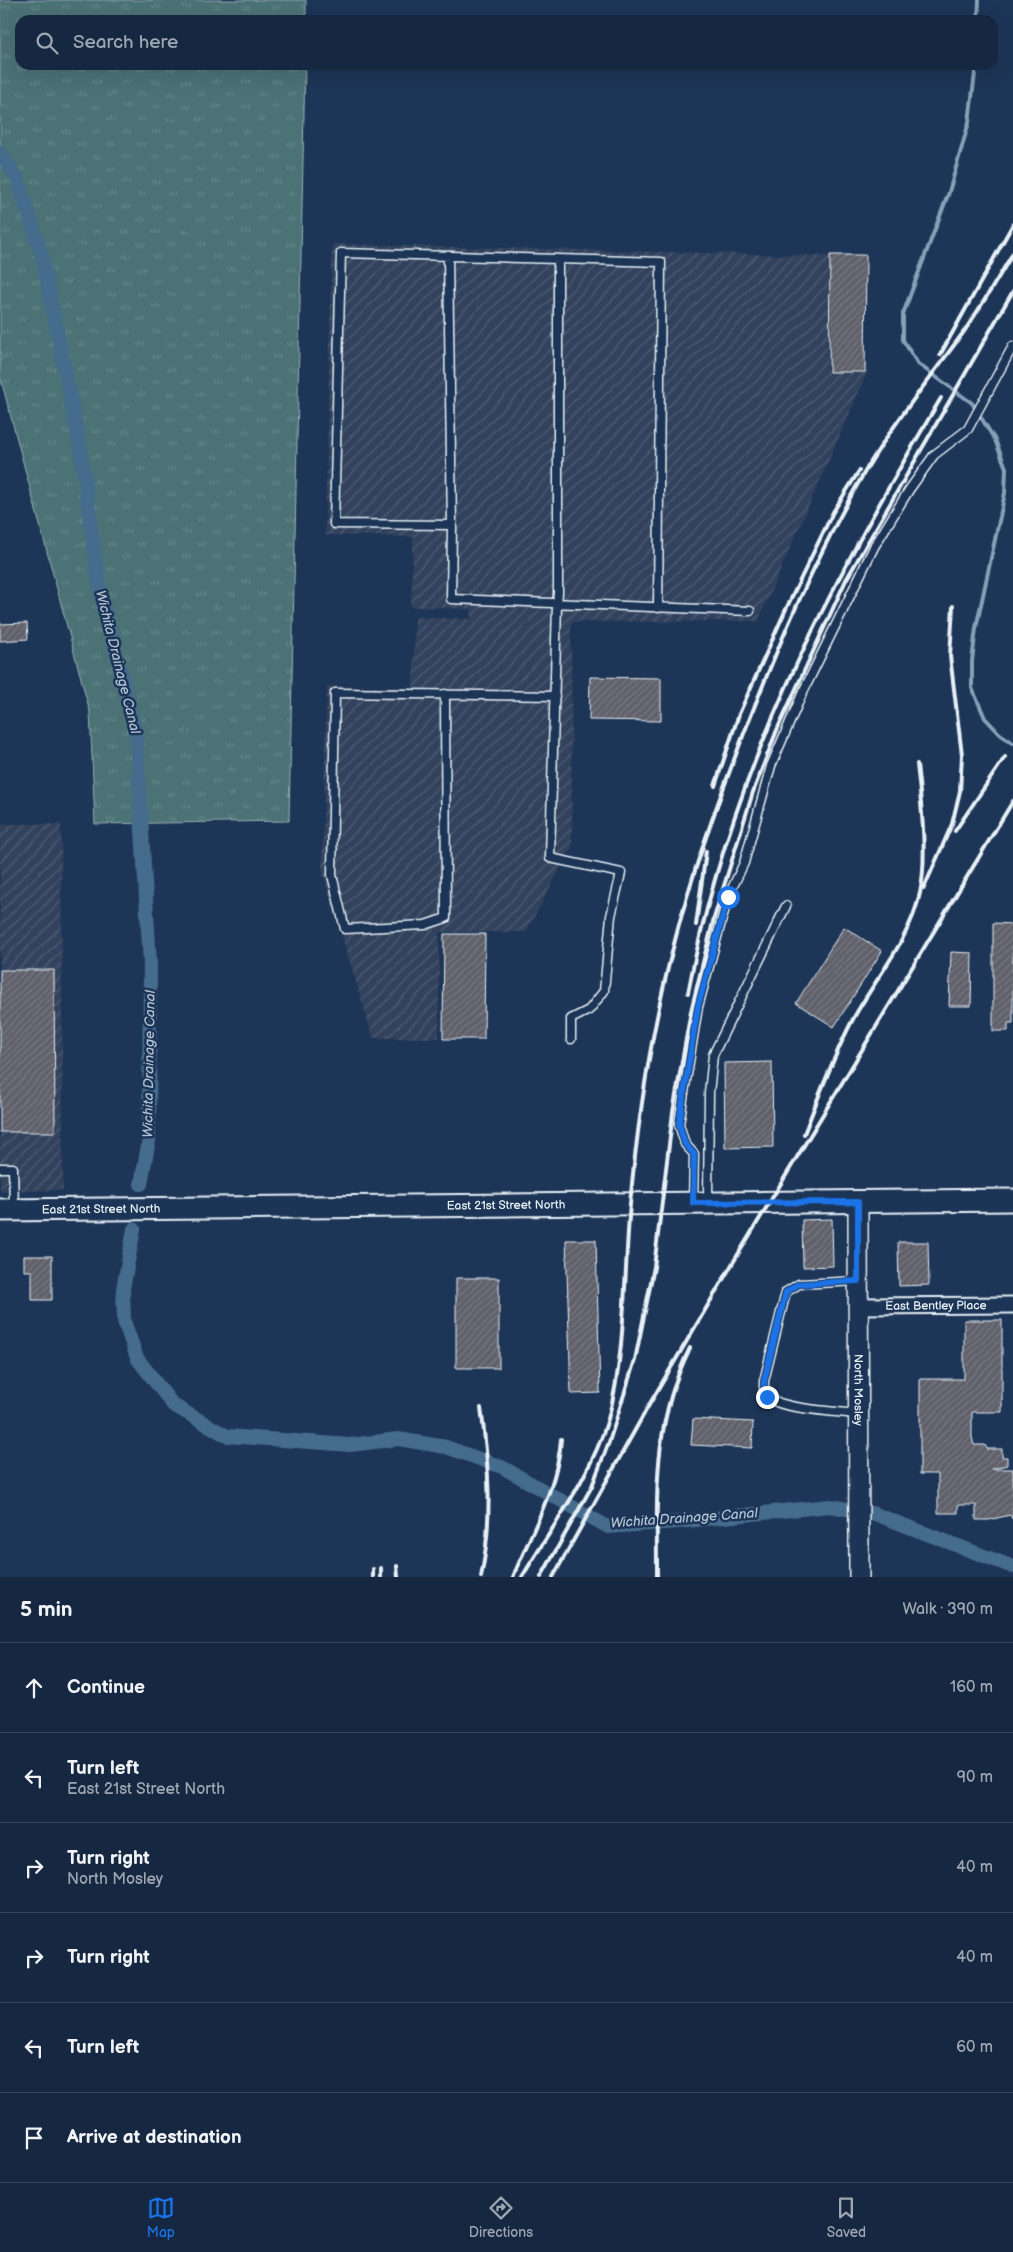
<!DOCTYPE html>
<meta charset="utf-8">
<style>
:root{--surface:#162841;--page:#1f3048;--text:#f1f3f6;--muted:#9ea6b1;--line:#35445a;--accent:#1a73e8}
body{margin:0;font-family:"Balsamiq Sans",sans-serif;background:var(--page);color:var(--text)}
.stop{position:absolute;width:15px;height:15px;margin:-11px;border:4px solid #1a73e8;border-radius:50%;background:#fff}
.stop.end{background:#1a73e8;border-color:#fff;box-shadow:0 1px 5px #0008}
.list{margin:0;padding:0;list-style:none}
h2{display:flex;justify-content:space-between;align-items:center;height:65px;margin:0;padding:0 20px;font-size:21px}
h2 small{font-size:16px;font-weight:400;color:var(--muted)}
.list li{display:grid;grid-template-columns:32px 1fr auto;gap:15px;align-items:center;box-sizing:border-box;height:90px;padding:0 20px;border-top:1px solid var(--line)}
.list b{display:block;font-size:19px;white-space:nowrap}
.list p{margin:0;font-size:16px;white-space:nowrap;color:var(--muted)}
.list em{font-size:16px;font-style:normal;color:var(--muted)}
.icon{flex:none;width:28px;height:28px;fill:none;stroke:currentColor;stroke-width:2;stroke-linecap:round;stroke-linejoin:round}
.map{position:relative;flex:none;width:1013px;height:1577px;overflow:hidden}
.search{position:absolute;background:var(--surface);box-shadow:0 5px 20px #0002;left:15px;right:15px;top:15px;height:55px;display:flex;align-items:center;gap:12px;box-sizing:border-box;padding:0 18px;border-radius:15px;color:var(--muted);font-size:19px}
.sheet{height:605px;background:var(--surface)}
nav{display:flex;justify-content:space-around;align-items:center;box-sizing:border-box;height:70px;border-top:1px solid var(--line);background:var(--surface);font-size:14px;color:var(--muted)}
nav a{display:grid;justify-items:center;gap:2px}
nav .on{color:var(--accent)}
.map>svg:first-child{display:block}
.industrial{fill:url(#industrial-furrows)}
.grass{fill:url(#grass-tufts);stroke:#9ab2b6}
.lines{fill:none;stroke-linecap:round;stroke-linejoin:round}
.stream{stroke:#86a1b8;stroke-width:4}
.canal{stroke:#456c8d;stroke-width:14}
.building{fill:url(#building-hatch);stroke:#e8f1f8}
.service-casing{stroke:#e8f1f8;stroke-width:11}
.minor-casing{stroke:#e8f1f8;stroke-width:19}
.tertiary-casing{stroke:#e8f1f8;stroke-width:22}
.secondary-casing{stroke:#e8f1f8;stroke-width:25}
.service{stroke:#1d3557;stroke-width:8}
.minor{stroke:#1d3557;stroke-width:15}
.tertiary{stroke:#1d3557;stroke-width:19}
.secondary{stroke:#1d3557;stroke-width:21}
.rail{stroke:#e8f1f8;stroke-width:4}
.route{stroke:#1a73e8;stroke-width:6}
.labels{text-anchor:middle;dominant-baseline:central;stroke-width:5;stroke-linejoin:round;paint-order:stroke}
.street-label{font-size:12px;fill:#e8f1f8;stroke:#1d3557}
.water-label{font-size:14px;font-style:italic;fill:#afc2d3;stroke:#1d3557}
</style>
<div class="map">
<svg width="1013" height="1577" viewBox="0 0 1013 1577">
<defs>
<pattern id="industrial-furrows" width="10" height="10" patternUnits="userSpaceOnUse" patternTransform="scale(1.25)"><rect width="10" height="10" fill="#31425d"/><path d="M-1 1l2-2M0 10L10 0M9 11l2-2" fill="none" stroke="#4f5e75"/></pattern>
<pattern id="grass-tufts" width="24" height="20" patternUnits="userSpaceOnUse" patternTransform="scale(1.25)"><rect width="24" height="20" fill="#4c7275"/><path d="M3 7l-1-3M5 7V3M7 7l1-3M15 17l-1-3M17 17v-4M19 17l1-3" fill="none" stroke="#668789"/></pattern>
<pattern id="building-hatch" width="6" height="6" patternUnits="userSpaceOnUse" patternTransform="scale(1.25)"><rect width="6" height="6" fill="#61616b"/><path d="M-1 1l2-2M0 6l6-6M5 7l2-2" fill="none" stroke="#787881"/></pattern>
</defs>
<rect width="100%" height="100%" fill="#1d3557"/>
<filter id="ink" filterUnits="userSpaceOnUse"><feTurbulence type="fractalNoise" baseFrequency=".02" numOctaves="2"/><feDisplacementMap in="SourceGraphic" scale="10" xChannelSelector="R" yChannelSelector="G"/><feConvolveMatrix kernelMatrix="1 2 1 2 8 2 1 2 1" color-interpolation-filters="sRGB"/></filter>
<g filter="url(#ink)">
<path class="industrial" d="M 332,244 L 830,256 L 827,370 L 868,371 L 758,621 L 571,622 L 572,847 L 526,932 L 439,932 L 439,1038 L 373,1038 L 322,871 L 327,686 L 413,688 L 415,617 L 471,619 L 471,609 L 411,607 L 413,537 L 325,535 Z
M 0,824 L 61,824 L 63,1190 L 0,1191 Z"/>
<path class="grass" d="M 0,0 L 306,0 L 306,20 L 20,20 L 20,65 L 305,65 L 289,821 L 95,824 L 90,712 L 0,376 Z"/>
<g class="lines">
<path class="stream" d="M 978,20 L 979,0
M 976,65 L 969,122 L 949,192 L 903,314 L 903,340 L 918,364 L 972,403 L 995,440 L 1006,468 L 1005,493 L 976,628 L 972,661 L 972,688 L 985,718 L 1000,734 L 1013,743"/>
<path class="canal" d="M 0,152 L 17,178 L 41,252 L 80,446 L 100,591 L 136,732 L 150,963 L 149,1140 L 141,1184
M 134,1229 L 123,1289 L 124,1321 L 137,1358 L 173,1405 L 227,1436 L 350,1445 L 398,1439 L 446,1447 L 502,1467 L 608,1527 L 677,1522 L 830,1506 L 875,1514 L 1013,1567"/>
</g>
<path class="building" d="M 830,255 L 866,255 L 865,372 L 829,372 Z
M 27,623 L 28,639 L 0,641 L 0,624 Z
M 590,677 L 661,678 L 661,721 L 589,720 Z
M 993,923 L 1013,924 L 1013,1023 L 1008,1023 L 1008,1031 L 993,1031 Z
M 844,927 L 882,951 L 834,1027 L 796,1003 Z
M 444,934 L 485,934 L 484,1039 L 443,1039 Z
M 951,952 L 972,953 L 971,1006 L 949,1006 Z
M 0,970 L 54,970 L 55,1132 L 0,1132 Z
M 772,1062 L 773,1147 L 725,1148 L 724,1063 Z
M 832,1219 L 833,1266 L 803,1267 L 802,1220 Z
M 566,1240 L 596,1240 L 600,1393 L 571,1394 Z
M 898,1242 L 928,1242 L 929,1285 L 899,1286 Z
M 24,1256 L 52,1256 L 52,1300 L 32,1300 L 32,1271 L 24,1271 Z
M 456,1278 L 499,1278 L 499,1368 L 456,1368 Z
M 964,1320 L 1002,1320 L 1002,1412 L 972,1412 L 972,1437 L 974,1445 L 985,1445 L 987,1449 L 1002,1449 L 1002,1457 L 1007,1457 L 1007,1465 L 991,1469 L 1013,1469 L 1013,1520 L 1010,1515 L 989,1520 L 976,1520 L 976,1505 L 958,1505 L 958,1513 L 938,1513 L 938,1474 L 920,1474 L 920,1379 L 964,1379 Z
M 693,1419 L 753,1422 L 752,1448 L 691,1445 Z"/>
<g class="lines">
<defs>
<path id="service" d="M 448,256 L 452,525
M 558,259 L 661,262 L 658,608
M 445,694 L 446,918 L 425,925 L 345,929 L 332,875 L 335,693 L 555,696
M 571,1039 L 571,1019 L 589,1010 L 604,991 L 611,916 L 621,873 L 550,858 L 557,604 L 558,593 L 558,259 L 341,253 L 334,524 L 452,525 L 451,599 L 750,611
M 0,1168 L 13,1168 L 14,1208
M 693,1201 L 694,1154 L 685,1144 L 679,1124 L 698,1007 L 728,897 L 744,863 L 771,766 L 802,694 L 874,547 L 909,490 L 934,455 L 968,429 L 1013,346
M 708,1201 L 709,1093 L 713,1055 L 786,906
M 857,1414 C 840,1412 776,1409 767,1396 C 763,1391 764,1386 764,1381 L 786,1292 L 799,1284 L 858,1281"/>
<g id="minor">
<path id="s1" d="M 858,1306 L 1013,1305"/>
</g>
<g id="tertiary">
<path id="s2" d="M 858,1202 L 859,1577"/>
</g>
<g id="secondary">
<path id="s3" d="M 0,1210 L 1013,1200"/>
</g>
</defs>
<use href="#service" class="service-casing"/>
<use href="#minor" class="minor-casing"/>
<use href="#tertiary" class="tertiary-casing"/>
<use href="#secondary" class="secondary-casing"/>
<use href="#service" class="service"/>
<use href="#minor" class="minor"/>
<use href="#tertiary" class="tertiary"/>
<use href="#secondary" class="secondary"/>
<path class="rail" d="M 940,355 L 1013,224
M 715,786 L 739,714 L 786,609 L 833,512 L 859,471
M 955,831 L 1005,757
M 924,888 L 952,824 L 960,791 L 962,755 L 950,656 L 953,606
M 696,925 L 706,851
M 688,993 C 729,773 827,589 941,398
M 804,1134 C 819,1096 833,1057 852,1021 C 874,980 910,940 920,893 C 928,856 921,802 917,764
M 481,1408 C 489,1464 493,1521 481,1577
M 397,1566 L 398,1577
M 381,1568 L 381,1577
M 373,1569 L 373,1577
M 513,1577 C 531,1533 558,1486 561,1439
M 522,1577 C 552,1527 591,1476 608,1419 C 626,1355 624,1272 630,1204 C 638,1118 651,1032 673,948 C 691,875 716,807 743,736 C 778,645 817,553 867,468 C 896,420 930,378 963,333 C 981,307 997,280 1013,253
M 541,1577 L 592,1486 L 609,1442 L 635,1360 L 654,1267 L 673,1112 L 691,1011 L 714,918 L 753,792 L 777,730 L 846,580 L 1013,291
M 553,1577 L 649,1405 L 734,1261 L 1013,801
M 657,1577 C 657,1494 652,1424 690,1348"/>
</g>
</g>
<g class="lines" filter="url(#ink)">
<path class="route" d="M 728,897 L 698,1006 L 679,1124 L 685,1144 L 694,1154 L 693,1203 L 858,1202 L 858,1281 L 799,1284 L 786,1292 L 764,1381 L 764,1391 L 767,1397"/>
</g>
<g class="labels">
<g class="street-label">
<text stroke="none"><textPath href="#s3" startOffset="506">East 21st Street North</textPath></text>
<text stroke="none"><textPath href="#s3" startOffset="101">East 21st Street North</textPath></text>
<text stroke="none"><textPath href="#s1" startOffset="78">East Bentley Place</textPath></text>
<text stroke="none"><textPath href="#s2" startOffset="188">North Mosley</textPath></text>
</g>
<g class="water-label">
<text transform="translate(118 662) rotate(76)">Wichita Drainage Canal</text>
<text transform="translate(149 1064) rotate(-89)">Wichita Drainage Canal</text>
<text transform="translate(684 1518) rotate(-4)">Wichita Drainage Canal</text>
</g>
</g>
</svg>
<div class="stop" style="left:728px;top:897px"></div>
<div class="stop end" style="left:767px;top:1397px"></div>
<div class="search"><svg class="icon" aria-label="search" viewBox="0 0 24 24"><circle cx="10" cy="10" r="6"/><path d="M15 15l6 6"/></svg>Search here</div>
</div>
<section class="sheet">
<h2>5 min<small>Walk · 390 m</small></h2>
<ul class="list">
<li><svg class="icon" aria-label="ahead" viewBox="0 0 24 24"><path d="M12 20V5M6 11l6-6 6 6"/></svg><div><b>Continue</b></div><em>160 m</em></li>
<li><svg class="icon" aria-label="left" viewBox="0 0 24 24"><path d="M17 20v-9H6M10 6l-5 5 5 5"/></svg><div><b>Turn left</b><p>East 21st Street North</p></div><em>90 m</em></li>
<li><svg class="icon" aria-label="right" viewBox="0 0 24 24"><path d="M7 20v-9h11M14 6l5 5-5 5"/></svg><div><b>Turn right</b><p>North Mosley</p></div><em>40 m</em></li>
<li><svg class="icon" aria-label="right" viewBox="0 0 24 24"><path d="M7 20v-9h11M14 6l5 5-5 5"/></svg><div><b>Turn right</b></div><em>40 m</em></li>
<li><svg class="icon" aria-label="left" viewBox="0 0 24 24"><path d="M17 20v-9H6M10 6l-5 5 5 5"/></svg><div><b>Turn left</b></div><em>60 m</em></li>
<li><svg class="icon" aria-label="arrive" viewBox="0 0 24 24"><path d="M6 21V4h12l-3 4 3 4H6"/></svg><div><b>Arrive at destination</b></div></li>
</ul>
</section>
<nav>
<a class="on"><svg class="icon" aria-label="map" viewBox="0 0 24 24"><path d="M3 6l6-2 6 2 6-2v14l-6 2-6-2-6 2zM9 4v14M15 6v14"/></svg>Map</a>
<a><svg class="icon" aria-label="directions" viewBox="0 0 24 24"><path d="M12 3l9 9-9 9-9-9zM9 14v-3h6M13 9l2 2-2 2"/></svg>Directions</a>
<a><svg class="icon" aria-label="saved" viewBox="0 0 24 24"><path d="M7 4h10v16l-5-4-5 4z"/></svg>Saved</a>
</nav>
